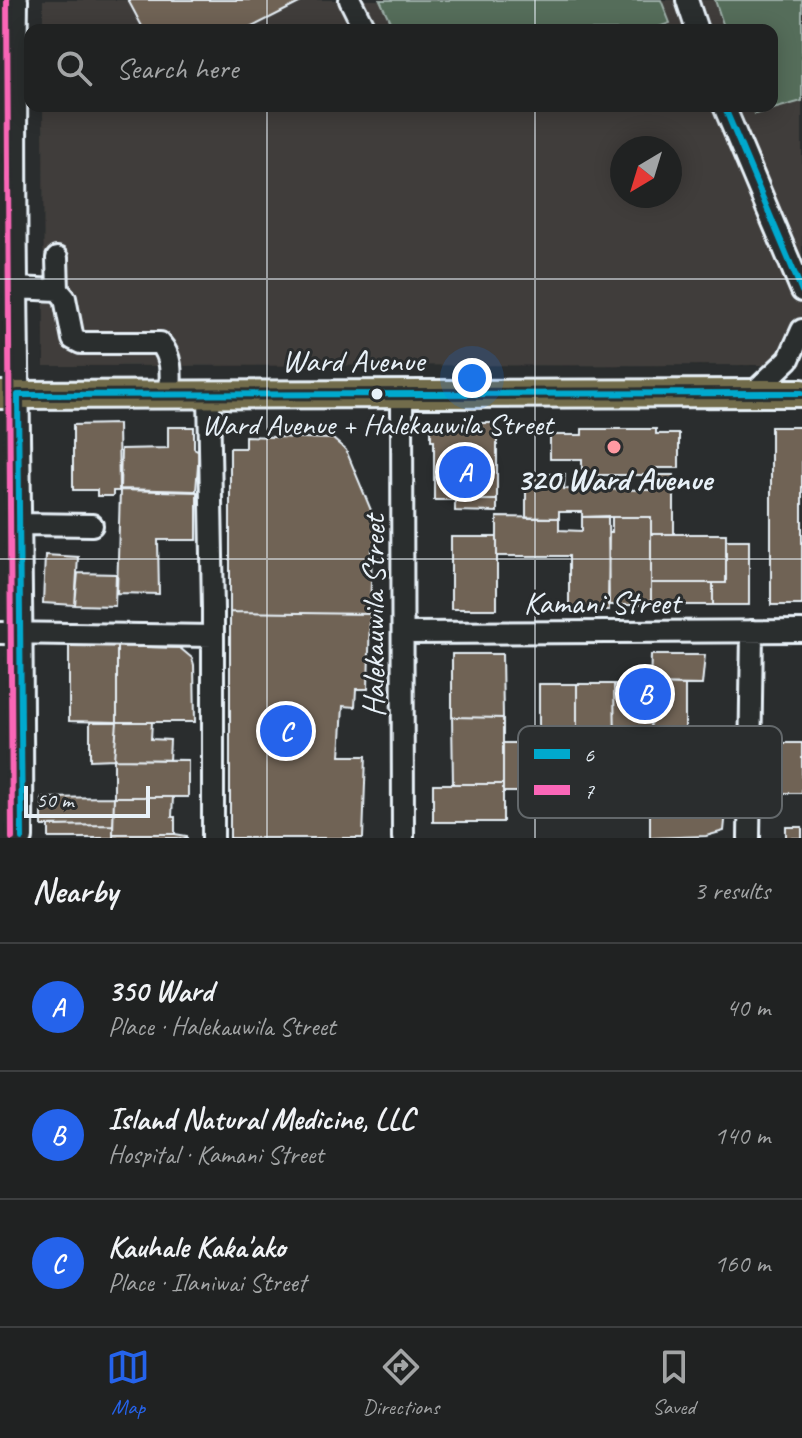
<!DOCTYPE html>
<meta charset="utf-8">
<style>
:root{--surface:#202222;--page:#282a2a;--text:#f1f3f6;--muted:#a2a4a5;--line:#3d3f40;--accent:#2563eb}
body{margin:0;font-family:Caveat,sans-serif;background:var(--page);color:var(--text)}
.compass{position:absolute;left:610px;top:136px;width:72px;height:72px;border-radius:50%;background:var(--surface);box-shadow:0 4px 20px #0003;rotate:218deg}
.scale{position:absolute;left:24px;bottom:20px;width:126px;box-sizing:border-box;padding-left:8px;border:4px solid #e8f1f8;border-top:0;font-size:22px;line-height:28px;white-space:nowrap;color:#e8f1f8;-webkit-text-stroke:6px #2a2d2e;paint-order:stroke}
.you{position:absolute;left:472px;top:378px;width:28px;height:28px;margin:-20px;border:6px solid #fff;border-radius:50%;background:#1a73e8;box-shadow:0 0 0 12px #1a73e833}
.badge{display:grid;place-items:center;width:52px;height:52px;border-radius:50%;background:var(--accent);color:#fff;font-size:26px;font-weight:700}
.pin{position:absolute;translate:-50% -50%;border:4px solid #fff;box-shadow:0 2px 8px #0006}
.list{margin:0;padding:0;list-style:none}
h2{display:flex;justify-content:space-between;align-items:center;height:104px;margin:0;padding:0 32px;font-size:34px}
h2 small{font-size:26px;font-weight:400;color:var(--muted)}
.list li{display:grid;grid-template-columns:52px 1fr auto;gap:24px;align-items:center;box-sizing:border-box;height:128px;padding:0 32px;border-top:2px solid var(--line)}
.list b{display:block;font-size:30px;white-space:nowrap}
.list p{margin:0;font-size:26px;white-space:nowrap;color:var(--muted)}
.list em{font-size:26px;font-style:normal;color:var(--muted)}
.icon{flex:none;width:44px;height:44px;fill:none;stroke:currentColor;stroke-width:2;stroke-linecap:round;stroke-linejoin:round}
.map{position:relative;flex:none;width:802px;height:838px;overflow:hidden}
.search{position:absolute;background:var(--surface);box-shadow:0 4px 20px #0003;left:24px;right:24px;top:24px;height:88px;display:flex;align-items:center;gap:20px;box-sizing:border-box;padding:0 28px;border-radius:16px;color:var(--muted);font-size:30px}
.sheet{height:488px;background:var(--surface)}
nav{display:flex;justify-content:space-around;align-items:center;box-sizing:border-box;height:112px;border-top:2px solid var(--line);background:var(--surface);font-size:22px;color:var(--muted)}
nav a{display:grid;justify-items:center;gap:4px}
nav .on{color:var(--accent)}
.map>svg:first-child{display:block}
.built{fill:#3f3d3a;fill-rule:evenodd}
.green{fill:#546d5a;stroke:#9eafa9;stroke-width:2}
.building{fill:#6f6355;stroke:#e8f1f8;stroke-width:2}
.lines{fill:none;stroke-linecap:round;stroke-linejoin:round}
.minor-casing{stroke:#e8f1f8;stroke-width:26}
.major-casing{stroke:#e8f1f8;stroke-width:32}
.minor{stroke:#2a2d2e;stroke-width:20}
.major{stroke:#726c4b;stroke-width:26}
.bus-1-casing{stroke:#2a2d2e;stroke-width:12}
.bus-2-casing{stroke:#2a2d2e;stroke-width:12}
.bus-1{stroke:#00a9ce;stroke-width:6}
.bus-2{stroke:#fa66b7;stroke-width:6}
.grid{fill:none;stroke:#e8f1f8;stroke-width:2;stroke-opacity:0.55}
.bus-dot{fill:#e8f1f8;stroke:#2a2d2e;stroke-width:3}
.poi-dot{fill:#ff9aa2;stroke:#2a2d2e;stroke-width:3}
.labels{text-anchor:middle;dominant-baseline:central;stroke-width:6;stroke-linejoin:round;paint-order:stroke}
.bus-label{font-size:30px;fill:#e8f1f8;stroke:#2a2d2e}
.street-label{font-size:32px;fill:#e8f1f8;stroke:#2a2d2e}
.poi-label{font-size:32px;font-weight:bold;fill:#e8f1f8;stroke:#2a2d2e}
.key{fill:#2a2d2e;stroke:#63686b;stroke-width:2}
.key-label{font-size:22px;fill:#e8f1f8}
</style>
<div class="map">
<svg width="802" height="838" viewBox="0 0 802 838">
<rect width="100%" height="100%" fill="#2a2d2e"/>
<filter id="ink" filterUnits="userSpaceOnUse"><feTurbulence type="fractalNoise" baseFrequency=".0125" numOctaves="2"/><feDisplacementMap in="SourceGraphic" scale="16" xChannelSelector="R" yChannelSelector="G"/><feConvolveMatrix kernelMatrix="1 2 1 2 8 2 1 2 1" color-interpolation-filters="sRGB"/></filter>
<g filter="url(#ink)">
<path class="built" d="M 43,0 L 802,0 L 802,365 L 44,366 L 43,106 L 772,106 L 772,30 L 43,30 ZM 622,148 L 670,148 L 670,196 L 622,196 Z"/>
<path class="green" d="M 380,0 L 661,0 L 670,23 L 650,30 L 394,30 Z
M 715,0 L 802,0 L 802,101 L 755,114 L 752,106 L 772,106 L 772,30 L 725,30 Z"/>
<path class="building" d="M 128,0 L 305,0 L 246,30 L 144,30 Z
M 431,423 L 497,423 L 497,500 L 434,500 L 434,440 L 431,440 Z
M 118,424 L 119,491 L 113,491 L 113,496 L 97,496 L 97,490 L 73,490 L 73,425 Z
M 168,427 L 194,427 L 194,448 L 199,451 L 196,491 L 120,489 L 121,449 L 168,448 Z
M 771,427 L 802,427 L 802,605 L 771,605 Z
M 582,429 L 656,429 L 656,434 L 679,434 L 679,468 L 656,468 L 656,475 L 582,475 L 582,459 L 550,459 L 550,435 L 582,435 Z
M 245,436 L 333,439 L 346,450 L 378,527 L 378,549 L 372,549 L 370,614 L 230,612 L 230,448 L 245,448 Z
M 526,474 L 565,474 L 564,489 L 651,490 L 651,475 L 674,475 L 674,534 L 651,534 L 651,517 L 582,517 L 582,512 L 559,512 L 559,518 L 526,518 Z
M 120,490 L 197,492 L 197,540 L 158,540 L 159,594 L 117,593 Z
M 455,500 L 497,500 L 497,512 L 455,511 Z
M 608,516 L 609,610 L 569,610 L 569,556 L 497,556 L 497,517 L 559,518 L 559,530 L 582,531 L 582,517 Z
M 612,517 L 651,517 L 651,605 L 608,605 L 609,532 L 612,532 Z
M 651,534 L 726,534 L 726,583 L 651,583 Z
M 451,537 L 497,537 L 497,609 L 451,609 Z
M 726,540 L 749,540 L 749,605 L 713,605 L 713,583 L 726,583 Z
M 45,555 L 78,557 L 75,605 L 43,603 Z
M 78,573 L 116,574 L 115,606 L 75,605 Z
M 651,583 L 713,583 L 713,605 L 651,605 Z
M 230,612 L 370,614 L 368,689 L 356,689 L 355,707 L 343,706 L 340,756 L 366,756 L 363,838 L 230,838 Z
M 69,645 L 117,646 L 117,722 L 69,721 Z
M 117,646 L 180,648 L 192,658 L 194,665 L 195,722 L 117,722 Z
M 452,654 L 502,654 L 503,718 L 452,717 Z
M 651,655 L 705,655 L 702,685 L 650,684 Z
M 539,684 L 577,684 L 577,744 L 539,743 Z
M 577,684 L 614,684 L 615,744 L 577,744 Z
M 614,684 L 650,684 L 651,744 L 615,744 Z
M 650,684 L 685,685 L 685,799 L 650,799 Z
M 452,717 L 503,718 L 503,784 L 453,784 Z
M 90,722 L 117,722 L 114,759 L 90,760 Z
M 117,722 L 152,722 L 151,739 L 170,740 L 169,760 L 114,759 Z
M 503,743 L 539,743 L 539,792 L 503,792 Z
M 776,743 L 802,743 L 802,793 L 776,793 Z
M 114,759 L 188,760 L 188,797 L 114,797 Z
M 433,784 L 503,784 L 503,822 L 433,822 Z
M 114,797 L 173,797 L 172,817 L 175,817 L 175,834 L 113,834 Z
M 114,797 L 113,825 L 42,826 L 42,798 Z
M 650,799 L 727,801 L 724,831 L 706,836 L 650,838 Z
M 113,825 L 113,838 L 49,838 L 49,826 Z
M 786,827 L 802,827 L 802,838 L 786,838 Z
M 113,834 L 175,834 L 187,836 L 187,838 L 113,838 Z"/>
<g class="lines">
<defs>
<path id="minor" d="M 17,0 C 13,279 24,559 22,838
M 350,0 L 365,30
M 687,0 L 697,30
M 724,106 L 802,291
M 57,258 L 58,290
M 17,288 L 58,290 L 65,298 L 73,339 L 81,343 L 160,343 C 173,358 171,375 170,394
M 753,393 L 789,359 L 802,330
M 209,394 L 213,609 L 213,838
M 402,394 L 403,838
M 21,524 L 92,525
M 0,633 L 213,636
M 403,633 L 802,631
M 749,838 L 752,631"/>
<path id="major" d="M 0,395 L 802,393"/>
</defs>
<use href="#minor" class="minor-casing"/>
<use href="#major" class="major-casing"/>
<use href="#minor" class="minor"/>
<use href="#major" class="major"/>
<defs>
<path id="bus-1" d="M 724,106 L 802,291
M 18,395 L 802,393
M 18,395 L 22,838"/>
<path id="bus-2" d="M 7,0 L 12,838"/>
</defs>
<use href="#bus-1" class="bus-1-casing"/>
<use href="#bus-2" class="bus-2-casing"/>
<use href="#bus-1" class="bus-1"/>
<use href="#bus-2" class="bus-2"/>
</g>
</g>
<path class="grid" d="M 267,0 L 267,30M 535,0 L 535,30M 267,106 L 267,838M 535,106 L 535,838M 0,279 L 802,279M 0,559 L 802,559"/>
<circle class="bus-dot" cx="377" cy="394" r="7"/>
<circle class="poi-dot" cx="614" cy="447" r="8"/>
<g class="labels">
<g class="bus-label">
<text x="377" y="424">Ward Avenue + Halekauwila Street</text>
</g>
<g class="street-label">
<text x="353" y="360">Ward Avenue</text>
<text x="602" y="602">Kamani Street</text>
<text transform="translate(373 616) rotate(-90)">Halekauwila Street</text>
</g>
<g class="poi-label">
<text x="614" y="479">320 Ward Avenue</text>
</g>
</g>
<rect x="518" y="726" width="264" height="92" rx="12" class="key"/>
<rect x="534" y="749" width="36" height="10" fill="#00a9ce"/>
<rect x="534" y="785" width="36" height="10" fill="#fa66b7"/>
<g class="key-label">
<text x="584" y="762">6</text>
<text x="584" y="798">7</text>
</g>
</svg>
<svg class="compass" viewBox="-18 -18 36 36"><path d="M0-13l5 13h-10z" fill="#e53935"/><path d="M0 13l5-13h-10z" fill="#a2a4a5"/></svg>
<div class="scale">50 m</div>
<div class="you"></div>
<div class="pin badge" style="left:465px;top:472px">A</div>
<div class="pin badge" style="left:645px;top:694px">B</div>
<div class="pin badge" style="left:286px;top:731px">C</div>
<div class="search"><svg class="icon" aria-label="search" viewBox="0 0 24 24"><circle cx="10" cy="10" r="6"/><path d="M15 15l6 6"/></svg>Search here</div>
</div>
<section class="sheet">
<h2>Nearby<small>3 results</small></h2>
<ul class="list">
<li><span class="badge">A</span><div><b>350 Ward</b><p>Place · Halekauwila Street</p></div><em>40 m</em></li>
<li><span class="badge">B</span><div><b>Island Natural Medicine, LLC</b><p>Hospital · Kamani Street</p></div><em>140 m</em></li>
<li><span class="badge">C</span><div><b>Kauhale Kaka'ako</b><p>Place · Ilaniwai Street</p></div><em>160 m</em></li>
</ul>
</section>
<nav>
<a class="on"><svg class="icon" aria-label="map" viewBox="0 0 24 24"><path d="M3 6l6-2 6 2 6-2v14l-6 2-6-2-6 2zM9 4v14M15 6v14"/></svg>Map</a>
<a><svg class="icon" aria-label="directions" viewBox="0 0 24 24"><path d="M12 3l9 9-9 9-9-9zM9 14v-3h6M13 9l2 2-2 2"/></svg>Directions</a>
<a><svg class="icon" aria-label="saved" viewBox="0 0 24 24"><path d="M7 4h10v16l-5-4-5 4z"/></svg>Saved</a>
</nav>
